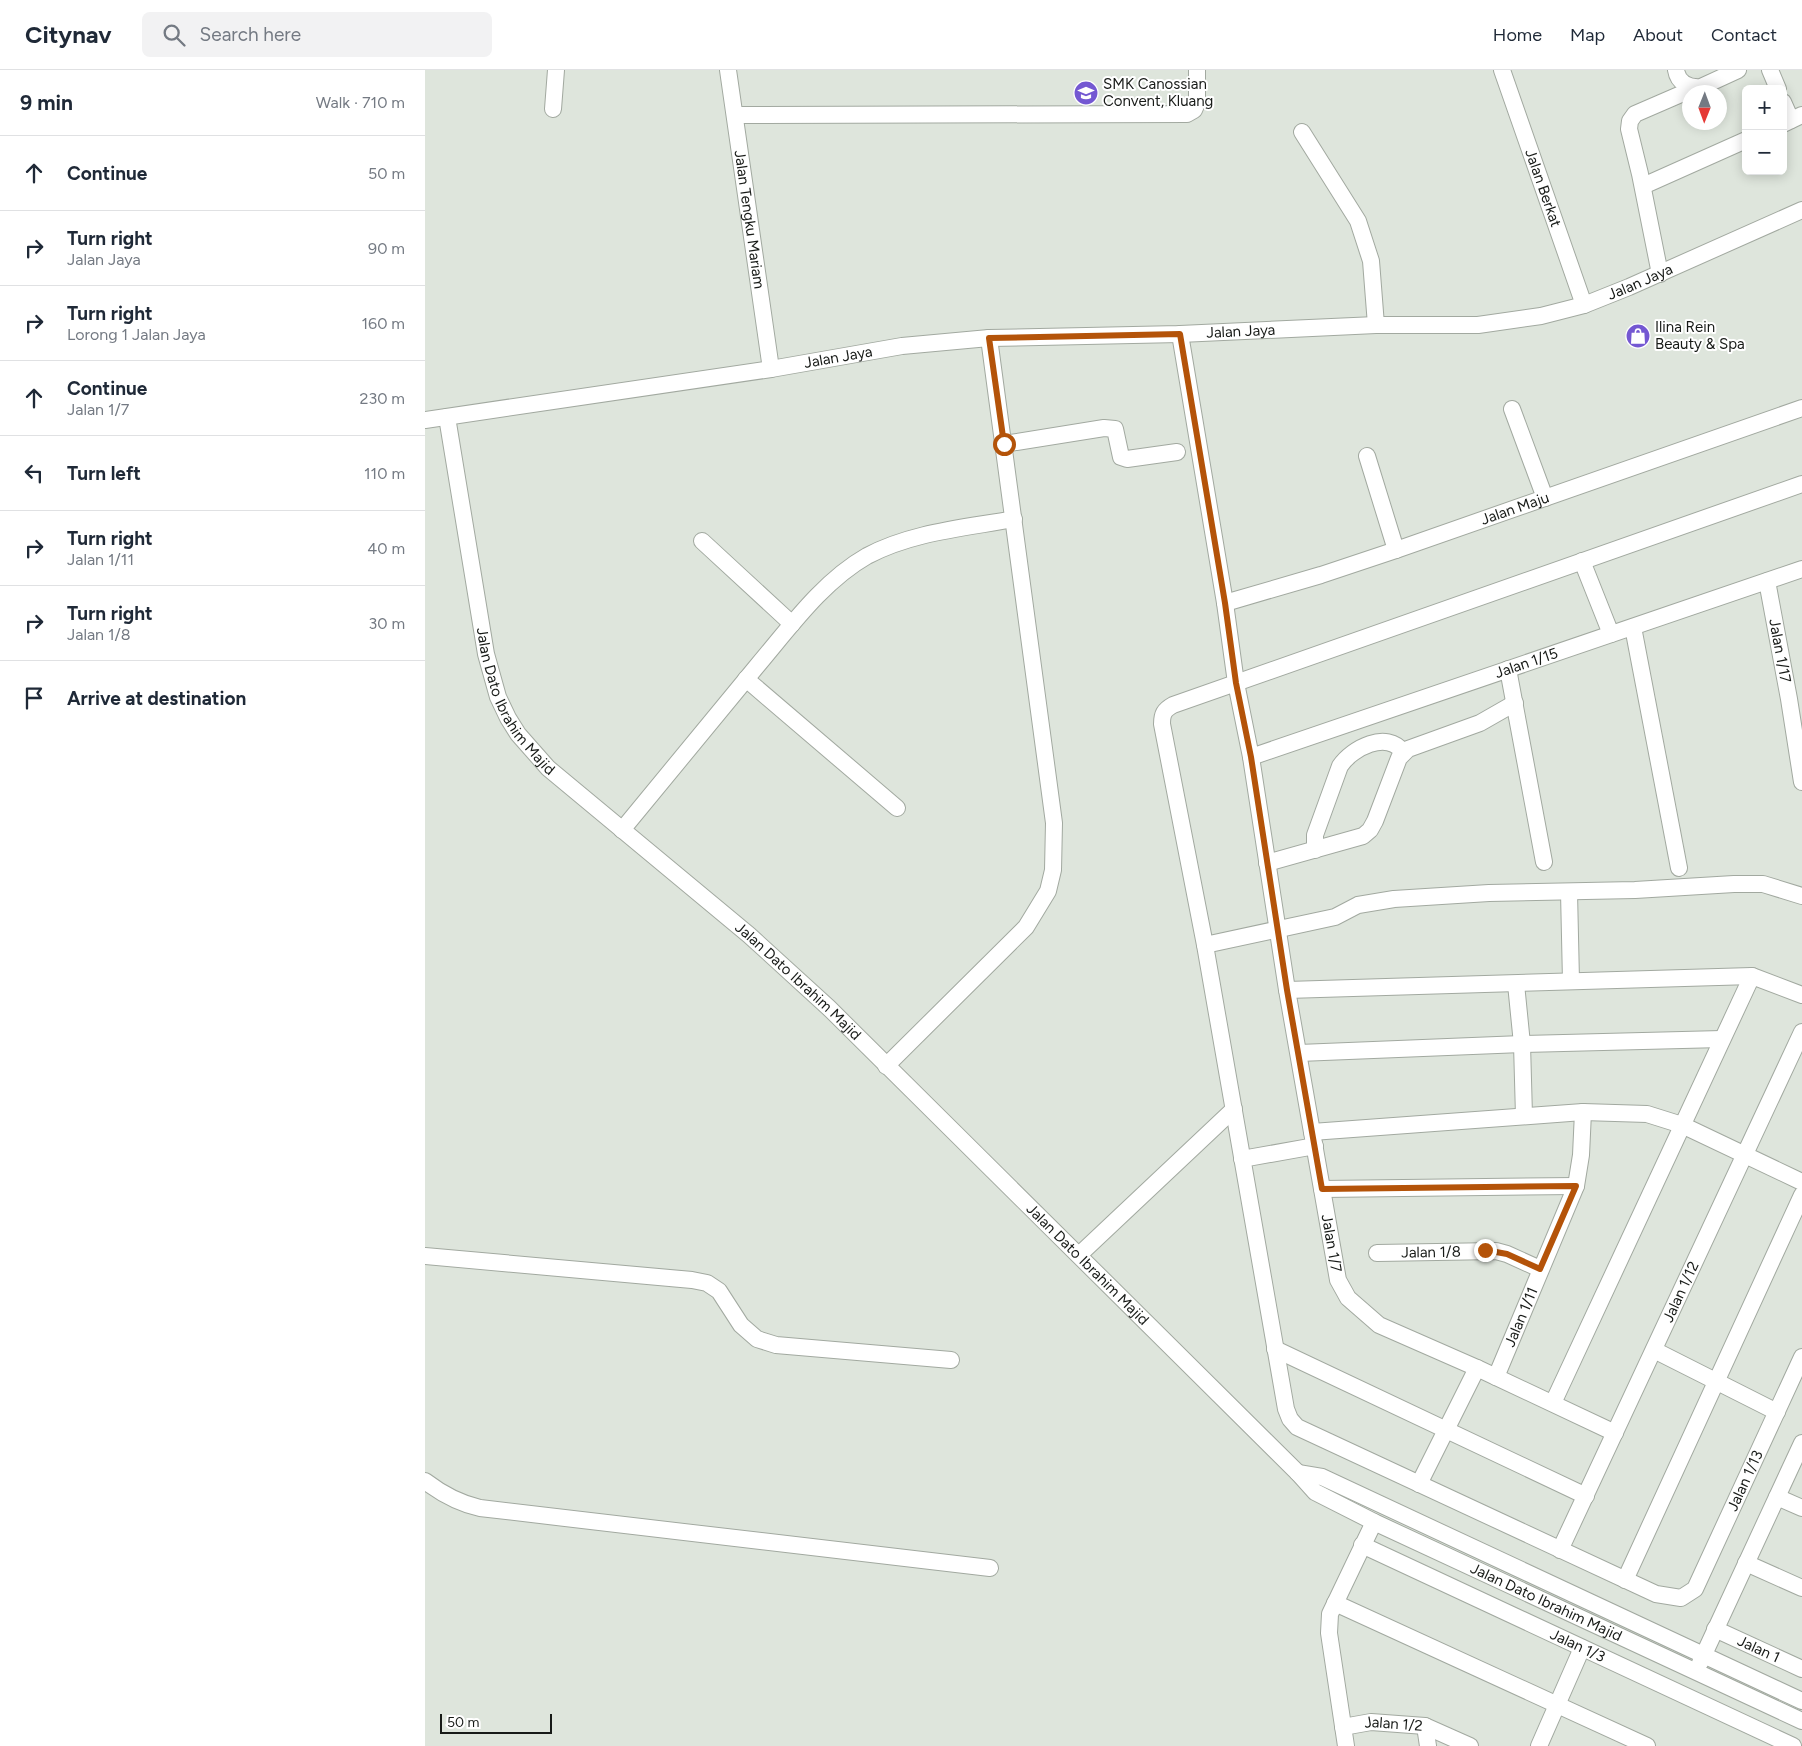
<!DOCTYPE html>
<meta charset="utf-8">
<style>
:root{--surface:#fff;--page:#f2f2f3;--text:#1f2937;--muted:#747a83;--line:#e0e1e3}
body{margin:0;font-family:Figtree,sans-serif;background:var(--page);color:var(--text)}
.controls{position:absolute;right:15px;top:15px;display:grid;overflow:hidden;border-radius:8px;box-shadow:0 2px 12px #0003}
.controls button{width:45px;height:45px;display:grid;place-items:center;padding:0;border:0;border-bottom:1px solid var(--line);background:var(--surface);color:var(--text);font:25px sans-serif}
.compass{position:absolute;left:1257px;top:15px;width:45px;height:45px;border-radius:50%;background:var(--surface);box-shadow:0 2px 12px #0003;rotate:181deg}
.scale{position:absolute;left:15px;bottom:12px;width:112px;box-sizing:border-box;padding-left:5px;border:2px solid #171a17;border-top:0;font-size:14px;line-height:18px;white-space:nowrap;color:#171a17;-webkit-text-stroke:4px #fff;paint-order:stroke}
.stop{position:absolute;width:15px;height:15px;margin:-11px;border:4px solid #b45309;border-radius:50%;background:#fff}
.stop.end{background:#b45309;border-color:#fff;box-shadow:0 1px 5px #0008}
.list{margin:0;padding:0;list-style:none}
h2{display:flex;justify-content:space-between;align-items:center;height:65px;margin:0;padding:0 20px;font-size:21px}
h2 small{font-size:16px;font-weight:400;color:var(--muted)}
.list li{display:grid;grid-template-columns:32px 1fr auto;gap:15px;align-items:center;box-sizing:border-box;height:75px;padding:0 20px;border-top:1px solid var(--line)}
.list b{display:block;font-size:19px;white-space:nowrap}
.list p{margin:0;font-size:16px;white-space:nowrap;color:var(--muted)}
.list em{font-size:16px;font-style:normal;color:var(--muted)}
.icon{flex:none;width:28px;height:28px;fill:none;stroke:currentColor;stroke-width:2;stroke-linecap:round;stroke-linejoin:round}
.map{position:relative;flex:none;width:1377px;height:1676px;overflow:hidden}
header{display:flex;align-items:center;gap:30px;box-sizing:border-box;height:70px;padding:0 25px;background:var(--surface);border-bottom:1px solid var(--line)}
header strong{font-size:24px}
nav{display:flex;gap:28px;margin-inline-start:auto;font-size:18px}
.search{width:350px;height:45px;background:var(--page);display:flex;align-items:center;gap:12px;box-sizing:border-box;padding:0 18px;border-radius:8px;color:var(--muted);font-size:19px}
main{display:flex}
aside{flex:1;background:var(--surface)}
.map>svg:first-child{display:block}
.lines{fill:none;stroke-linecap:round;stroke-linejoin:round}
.minor-casing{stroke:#a2a9a0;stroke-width:18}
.minor{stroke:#fff;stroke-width:16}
.route{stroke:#b45309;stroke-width:6}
.labels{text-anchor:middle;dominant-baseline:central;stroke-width:4;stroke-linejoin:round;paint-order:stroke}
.poi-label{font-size:15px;fill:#171a17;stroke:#fff;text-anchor:start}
.street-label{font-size:15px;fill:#171a17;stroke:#fff}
</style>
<header>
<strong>Citynav</strong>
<div class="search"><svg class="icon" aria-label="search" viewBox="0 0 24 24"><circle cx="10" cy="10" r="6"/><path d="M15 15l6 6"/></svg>Search here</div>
<nav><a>Home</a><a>Map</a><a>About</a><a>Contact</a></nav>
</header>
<main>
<aside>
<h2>9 min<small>Walk · 710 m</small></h2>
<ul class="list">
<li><svg class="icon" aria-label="ahead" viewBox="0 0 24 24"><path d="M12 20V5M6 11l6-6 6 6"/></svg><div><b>Continue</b></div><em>50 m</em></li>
<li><svg class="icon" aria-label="right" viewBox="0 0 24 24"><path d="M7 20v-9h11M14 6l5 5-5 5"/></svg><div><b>Turn right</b><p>Jalan Jaya</p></div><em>90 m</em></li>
<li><svg class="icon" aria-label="right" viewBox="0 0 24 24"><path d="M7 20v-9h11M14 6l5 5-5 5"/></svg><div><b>Turn right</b><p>Lorong 1 Jalan Jaya</p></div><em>160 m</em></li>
<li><svg class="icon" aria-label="ahead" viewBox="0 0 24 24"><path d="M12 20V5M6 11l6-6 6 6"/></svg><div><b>Continue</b><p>Jalan 1/7</p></div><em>230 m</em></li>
<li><svg class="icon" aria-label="left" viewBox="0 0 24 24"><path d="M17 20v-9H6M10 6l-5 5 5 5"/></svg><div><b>Turn left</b></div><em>110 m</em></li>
<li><svg class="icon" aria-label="right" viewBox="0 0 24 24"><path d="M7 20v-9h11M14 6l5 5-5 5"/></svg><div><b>Turn right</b><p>Jalan 1/11</p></div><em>40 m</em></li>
<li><svg class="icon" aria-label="right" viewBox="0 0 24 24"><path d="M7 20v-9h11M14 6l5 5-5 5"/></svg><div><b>Turn right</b><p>Jalan 1/8</p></div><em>30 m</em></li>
<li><svg class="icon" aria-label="arrive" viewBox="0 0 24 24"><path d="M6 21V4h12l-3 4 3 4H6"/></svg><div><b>Arrive at destination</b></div></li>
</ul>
</aside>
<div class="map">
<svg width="1377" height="1676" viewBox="0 0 1377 1676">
<rect width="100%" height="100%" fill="#dee5dc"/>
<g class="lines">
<defs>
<g id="minor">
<path id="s1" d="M 303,0 L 346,299"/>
<path id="s2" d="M 1077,0 L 1159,235"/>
<path d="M 1251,0 C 1253,13 1264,18 1276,17 L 1313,0"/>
<path d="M 1345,0 L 1353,19"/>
<path d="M 1358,32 L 1366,50"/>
<path d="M 128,39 L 131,0"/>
<path d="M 310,45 L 762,44 L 769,40 L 772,33 L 772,0"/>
<path d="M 1358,54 L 1377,45"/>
<path d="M 877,62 L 933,151 L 946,191 L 951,255"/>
<path d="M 1218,116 L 1321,70"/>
<path d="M 1235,204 L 1215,104 L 1204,59 L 1205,51 L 1210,44 L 1270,18"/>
<path id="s3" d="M 755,264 L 800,533 L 811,613 L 826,687 L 862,920 L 913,1210 L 923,1228 L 954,1255 L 1052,1298 L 1190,1363"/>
<path d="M 1087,339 L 1120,428"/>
<path id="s4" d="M 22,347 L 61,584 L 73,627 L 83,648 L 93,664 L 123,698 L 324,865 L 404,938 L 873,1403 L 890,1422 L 949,1452 L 1377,1651"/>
<path id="s5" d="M 0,350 L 346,299 L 477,276 L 564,268 L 755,264 L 951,255 L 1053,255 L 1116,246 L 1159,235 L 1204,217 L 1377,140"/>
<path d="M 579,374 L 679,358 L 690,359 L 696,387 L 702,389 L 752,382"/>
<path d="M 942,386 L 971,480"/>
<path id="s6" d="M 1377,414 L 748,635 C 739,640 737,644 737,654 L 780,875 L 861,1339 L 865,1349 L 872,1357 L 1231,1524 L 1256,1528 L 1270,1519 L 1377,1287"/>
<path d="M 277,471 L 367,554"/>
<path d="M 1157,491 L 1186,564"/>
<path id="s7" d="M 1342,511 L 1364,629 L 1377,712"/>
<path id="s8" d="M 800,533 L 896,505 L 971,480 L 1377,338"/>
<path d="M 1208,557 L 1254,798"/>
<path d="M 1083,599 L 1119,792"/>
<path d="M 321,609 L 472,738"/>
<path id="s9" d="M 826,687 L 1377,499"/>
<path d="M 197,760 C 242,705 287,650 332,596 C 365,557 398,511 442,486 C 487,462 540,458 589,449"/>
<path d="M 890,780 L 890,765 L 915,696 C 927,678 962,660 978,682"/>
<path d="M 842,793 L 938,766 L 945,760 L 950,751 L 974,688 L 983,679 L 1055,653 L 1090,633"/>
<path d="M 1144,822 L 1146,911"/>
<path d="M 780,875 L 910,847 L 933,835 L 969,829 L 1064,823 L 1210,820 L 1309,814 L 1338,814 L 1377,826"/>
<path d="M 1091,914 L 1097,974 L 1099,1046"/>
<path d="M 862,920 L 1327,906 L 1377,925"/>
<path d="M 874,983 L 1097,974 L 1297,969"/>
<path d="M 461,996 L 601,857 L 623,821 L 628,800 L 629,753 L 564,268"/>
<path d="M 887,1062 L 1158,1042 L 1222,1044 L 1257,1055 L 1377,1112"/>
<path d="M 817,1089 L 890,1076"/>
<path d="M 897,1119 L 1151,1116"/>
<path id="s10" d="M 952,1183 L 1071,1181 L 1082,1184 L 1115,1199"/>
<path d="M 654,1185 L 809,1039"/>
<path d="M 0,1186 L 267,1210 L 282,1213 L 294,1221 L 316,1255 L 332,1269 L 351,1275 L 526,1290"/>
<path d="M 850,1279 L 1161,1426"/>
<path d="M 1229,1280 L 1352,1342"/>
<path id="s11" d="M 1071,1307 L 1151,1116 L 1156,1085 L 1158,1042"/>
<path d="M 1128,1333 L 1327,906"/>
<path d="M 873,1403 L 897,1407 L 1377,1631"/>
<path d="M 0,1411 C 17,1424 33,1433 55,1438 L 565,1498"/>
<path d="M 994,1414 L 1052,1298"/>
<path d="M 1352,1427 L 1377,1438"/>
<path id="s12" d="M 937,1475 L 1368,1676"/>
<path id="s13" d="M 1135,1480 L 1377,962"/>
<path d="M 1321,1493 L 1377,1518"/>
<path d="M 1200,1510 L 1377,1125"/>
<path d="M 910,1533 L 1222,1676"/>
<path id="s14" d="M 1290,1559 L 1377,1599"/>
<path d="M 1275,1593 L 1377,1373"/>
<path d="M 1000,1656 L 1003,1676"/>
<path id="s15" d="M 918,1657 L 946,1652 L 1000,1656 L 1045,1676"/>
<path d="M 921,1676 L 904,1563 L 905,1544 L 949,1452"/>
<path d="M 1114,1676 L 1157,1578"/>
</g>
</defs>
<use href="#minor" class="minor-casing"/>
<use href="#minor" class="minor"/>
</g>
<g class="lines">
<path class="route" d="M 579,374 L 564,268 L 755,264 L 800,533 L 811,613 L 826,687 L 862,920 L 897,1119 L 1151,1116 L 1115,1199 L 1082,1184 L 1060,1180"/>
</g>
<defs>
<symbol id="school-disc" viewBox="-11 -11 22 22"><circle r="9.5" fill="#7458d2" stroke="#fff"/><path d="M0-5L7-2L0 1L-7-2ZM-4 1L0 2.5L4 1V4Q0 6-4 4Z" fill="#fff"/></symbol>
<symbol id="shop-disc" viewBox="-11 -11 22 22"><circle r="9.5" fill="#7458d2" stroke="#fff"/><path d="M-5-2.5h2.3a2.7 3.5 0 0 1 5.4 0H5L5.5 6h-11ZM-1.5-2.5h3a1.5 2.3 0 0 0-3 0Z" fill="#fff"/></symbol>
</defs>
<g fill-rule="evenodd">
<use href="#school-disc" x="647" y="9" width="28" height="28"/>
<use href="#shop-disc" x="1199" y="252" width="28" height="28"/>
</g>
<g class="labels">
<g class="poi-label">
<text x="678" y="14">SMK Canossian<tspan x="678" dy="17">Convent, Kluang</tspan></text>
<text x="1230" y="257">Ilina Rein<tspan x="1230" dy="17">Beauty &amp; Spa</tspan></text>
</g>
<g class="street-label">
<text stroke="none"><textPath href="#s2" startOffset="125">Jalan Berkat</textPath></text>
<text stroke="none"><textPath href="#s1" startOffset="151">Jalan Tengku Mariam</textPath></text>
<text stroke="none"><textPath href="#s5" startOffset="1228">Jalan Jaya</textPath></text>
<text stroke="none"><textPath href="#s5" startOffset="822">Jalan Jaya</textPath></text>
<text stroke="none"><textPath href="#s5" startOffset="418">Jalan Jaya</textPath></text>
<text stroke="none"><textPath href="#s8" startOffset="305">Jalan Maju</textPath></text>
<text stroke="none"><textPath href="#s7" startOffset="71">Jalan 1/17</textPath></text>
<text stroke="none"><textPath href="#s9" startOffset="291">Jalan 1/15</textPath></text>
<text stroke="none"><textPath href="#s4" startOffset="296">Jalan Dato Ibrahim Majid</textPath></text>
<text stroke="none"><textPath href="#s4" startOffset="701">Jalan Dato Ibrahim Majid</textPath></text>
<text stroke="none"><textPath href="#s3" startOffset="922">Jalan 1/7</textPath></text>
<text stroke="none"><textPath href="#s10" startOffset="54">Jalan 1/8</textPath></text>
<text stroke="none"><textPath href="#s4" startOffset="1106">Jalan Dato Ibrahim Majid</textPath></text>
<text stroke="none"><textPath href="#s13" startOffset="285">Jalan 1/12</textPath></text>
<text stroke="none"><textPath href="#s11" startOffset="65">Jalan 1/11</textPath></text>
<text stroke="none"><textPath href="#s6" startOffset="1965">Jalan 1/13</textPath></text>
<text stroke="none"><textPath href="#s4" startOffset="1684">Jalan Dato Ibrahim Majid</textPath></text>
<text stroke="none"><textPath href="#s12" startOffset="238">Jalan 1/3</textPath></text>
<text stroke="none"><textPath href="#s14" startOffset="48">Jalan 1</textPath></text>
<text stroke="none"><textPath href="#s15" startOffset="51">Jalan 1/2</textPath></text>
</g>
</g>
</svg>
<div class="controls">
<button>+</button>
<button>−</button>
</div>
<svg class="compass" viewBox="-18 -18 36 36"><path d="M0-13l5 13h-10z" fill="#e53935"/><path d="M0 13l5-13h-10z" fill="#747a83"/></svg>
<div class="scale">50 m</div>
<div class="stop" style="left:579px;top:374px"></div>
<div class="stop end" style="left:1060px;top:1180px"></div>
</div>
</main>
